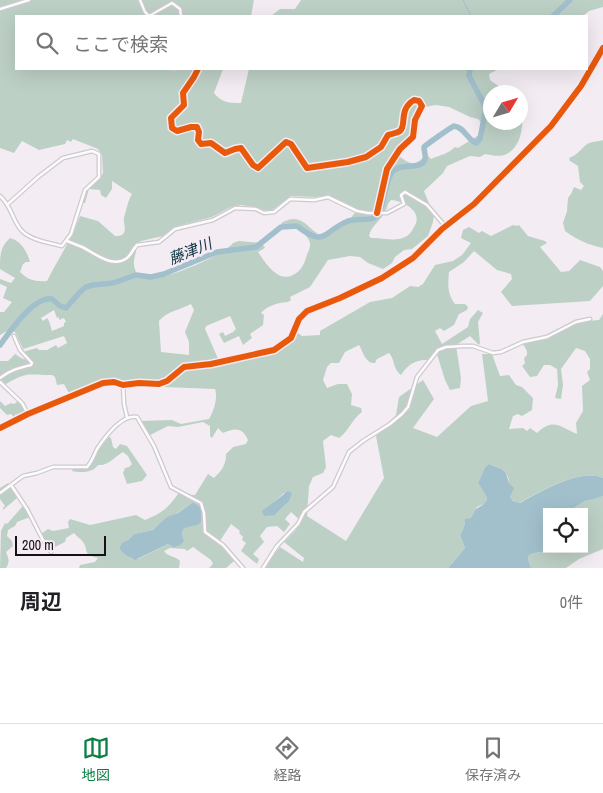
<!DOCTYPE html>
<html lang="ja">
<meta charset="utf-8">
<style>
:root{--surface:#fff;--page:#f6f6f6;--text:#202124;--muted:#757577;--line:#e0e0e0;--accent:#0b8043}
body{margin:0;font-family:"Archivo Narrow","Noto Sans JP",sans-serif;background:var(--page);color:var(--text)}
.controls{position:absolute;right:15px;bottom:15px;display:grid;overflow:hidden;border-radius:0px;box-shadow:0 5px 20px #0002}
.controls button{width:45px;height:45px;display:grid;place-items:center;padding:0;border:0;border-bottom:1px solid var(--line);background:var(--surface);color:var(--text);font:25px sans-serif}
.compass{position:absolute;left:483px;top:85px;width:45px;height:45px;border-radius:50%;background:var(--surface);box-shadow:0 5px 20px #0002;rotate:52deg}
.scale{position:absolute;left:15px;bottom:12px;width:91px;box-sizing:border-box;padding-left:5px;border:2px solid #151114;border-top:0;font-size:14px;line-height:18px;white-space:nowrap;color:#151114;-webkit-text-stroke:4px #f6eaf5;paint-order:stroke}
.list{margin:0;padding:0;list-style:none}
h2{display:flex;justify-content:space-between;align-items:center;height:65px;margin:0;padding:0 20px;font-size:21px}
h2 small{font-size:16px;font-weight:400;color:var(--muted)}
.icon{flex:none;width:28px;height:28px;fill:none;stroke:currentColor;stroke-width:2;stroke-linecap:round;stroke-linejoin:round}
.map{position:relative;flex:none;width:603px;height:568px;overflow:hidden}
.search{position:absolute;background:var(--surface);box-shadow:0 5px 20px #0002;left:15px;right:15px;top:15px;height:55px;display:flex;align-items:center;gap:12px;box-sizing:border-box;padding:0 18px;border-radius:0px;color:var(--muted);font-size:19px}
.sheet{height:155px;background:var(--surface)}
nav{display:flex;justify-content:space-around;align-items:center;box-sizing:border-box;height:70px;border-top:1px solid var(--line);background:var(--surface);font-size:14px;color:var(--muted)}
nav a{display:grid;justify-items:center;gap:2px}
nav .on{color:var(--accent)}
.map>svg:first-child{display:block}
.forest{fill:#bdd0c6;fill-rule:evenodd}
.water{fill:#a2c0cc}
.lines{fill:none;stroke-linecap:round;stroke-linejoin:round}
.stream{stroke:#a2c0cc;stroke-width:1}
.river{stroke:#a2c0cc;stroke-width:5.5}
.street-casing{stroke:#cec9ce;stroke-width:5}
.street{stroke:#fdfcfd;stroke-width:2.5}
.cycleway-casing{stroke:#f6eaf5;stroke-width:9}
.cycleway{stroke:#e8590c;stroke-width:6}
.labels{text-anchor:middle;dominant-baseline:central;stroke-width:5;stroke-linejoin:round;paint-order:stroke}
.water-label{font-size:15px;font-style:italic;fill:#07333f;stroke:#f6eaf5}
</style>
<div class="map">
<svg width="603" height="568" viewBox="0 0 603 568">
<rect width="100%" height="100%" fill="#f3edf3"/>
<path class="forest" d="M 0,0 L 254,0 L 251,16 L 16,16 L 16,69 L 223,69 L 214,93 C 222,103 229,103 241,103 L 249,69 L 499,69 L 489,74 L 490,80 L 501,88 L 504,92 L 490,92 L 490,122 L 520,122 L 521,114 C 525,127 519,151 504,155 C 498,157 491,155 485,154 L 480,157 L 470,156 L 447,166 L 443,173 L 424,191 L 434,216 L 433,222 L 428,236 L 412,249 L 404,250 L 395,257 L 392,263 L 383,269 L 368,263 L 360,257 L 350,256 L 328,260 L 310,287 L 290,297 L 291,300 L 288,302 C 279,302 267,306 261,313 L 264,315 L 263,325 L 250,334 L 252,338 L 243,345 L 239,336 L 224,343 L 219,334 L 223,332 L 225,336 L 233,332 L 236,329 L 230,316 L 206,326 L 205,329 L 220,363 L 278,350 L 293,340 L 295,331 L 302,336 L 320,335 L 320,331 L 370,302 L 392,298 L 410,286 L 418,287 L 423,284 L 435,265 L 453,261 L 462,255 L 471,243 L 461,238 L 463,230 L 469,227 L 479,233 L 482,231 L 491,236 L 513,225 L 517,226 L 519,225 L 528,236 L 545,241 L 547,243 L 540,247 L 561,272 L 569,271 L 580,260 L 600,267 L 603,271 L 603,286 L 590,301 L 512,306 L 501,292 L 512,279 L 511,274 L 497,270 L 474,251 L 464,262 L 449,272 C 448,285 447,293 455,304 L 465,304 L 468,307 L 467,310 L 459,314 L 454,325 L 444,331 L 440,328 L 435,331 L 442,344 L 468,327 L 470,319 L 478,310 L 483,313 L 478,322 L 480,343 L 479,345 L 470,336 L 456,345 L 461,378 L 460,388 L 450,390 L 445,380 L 436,351 L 429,360 C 416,359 408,364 401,375 C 393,370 395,359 389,353 L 377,359 L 375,363 C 366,364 363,352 359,345 L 345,352 L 339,363 L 331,363 L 327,367 L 323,380 L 327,388 L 338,384 L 347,384 L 352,394 L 351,405 L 361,408 L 362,412 C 352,419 349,431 339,438 L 331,435 L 323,441 L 326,467 L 323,473 L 313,477 L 309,486 L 307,516 L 346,541 L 384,478 L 376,436 L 396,415 L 399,397 L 423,380 L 434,399 L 413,428 L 437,437 L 471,406 L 488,401 L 482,354 L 492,354 L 500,376 L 509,375 L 516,385 L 522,387 L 533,398 L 532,410 L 522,416 L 518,414 L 513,416 L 509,429 L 523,428 L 527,431 L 530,428 L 537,433 C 553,418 559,426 577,434 L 576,423 L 583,411 L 582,386 L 590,380 L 587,372 L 590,369 L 590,359 L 585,351 L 576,348 L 561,369 L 563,385 L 561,399 L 555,398 L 558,385 L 557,369 L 550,365 L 544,365 L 537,376 L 530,377 L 522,366 L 525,363 L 524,358 L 527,355 L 527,351 L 523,344 L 561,332 L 576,322 L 599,320 L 603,314 L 603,478 C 579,468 540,492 519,503 C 502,499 514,485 506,473 C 503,468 494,466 489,464 L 485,467 L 478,483 L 487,498 L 486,503 L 477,507 L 472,516 L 464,523 L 464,527 L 460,535 L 465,548 L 448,568 L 265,568 L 266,564 L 280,547 L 303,562 L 304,558 L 284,542 L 296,530 L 301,521 L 291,512 L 285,519 L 290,524 L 284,532 L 277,526 L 267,527 L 260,536 L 264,542 L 253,554 L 259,559 L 257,564 L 241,551 L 246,543 L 242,540 L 243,537 L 239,533 L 240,531 L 231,524 L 218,544 L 222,546 L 234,561 L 226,568 L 209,568 L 213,564 L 211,560 L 193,547 L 187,551 L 185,549 L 170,548 L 164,551 C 168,557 176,556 180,561 L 179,568 L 79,568 L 80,565 L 95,562 L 98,558 C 82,555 89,550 83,542 C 80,538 76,536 74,533 L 66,538 L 65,542 L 51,549 L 41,534 L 48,529 L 53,531 L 69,528 L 68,522 L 70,519 L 90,525 L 136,515 L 145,520 C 162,513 167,509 178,494 L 195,495 L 208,474 L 214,478 C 222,470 226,465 226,454 L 233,447 L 246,444 L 248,440 C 242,427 235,428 223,433 L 218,428 L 212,438 L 210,436 L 210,426 L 203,422 L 178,427 L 168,426 L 150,435 L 144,429 L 140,421 L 172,420 L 181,424 L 209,419 C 214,411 218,397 215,389 L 138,386 L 137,381 C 126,383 115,380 104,381 C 93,382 81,391 71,397 L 64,384 L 57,385 L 55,377 L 52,375 C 28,375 28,371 6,384 L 0,379 L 0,361 L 8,361 L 15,354 L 23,359 L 28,360 L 30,358 L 24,352 L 26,351 L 37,348 L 39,350 L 47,350 L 56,345 L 58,348 L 67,343 L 64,336 L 23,349 L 15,332 L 9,330 L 0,335 L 0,312 L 4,312 L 12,302 L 3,298 L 7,287 L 0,284 L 0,279 L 11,283 L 15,278 L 0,269 C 0,256 0,247 10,238 C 22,241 27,252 30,262 L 26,262 L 23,264 L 20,272 C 28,280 36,282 47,281 C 58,259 72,239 80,216 L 98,221 L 115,236 C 118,236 121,236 123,234 C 127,230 123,223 124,218 C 126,211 128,200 132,194 L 112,181 L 112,189 L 106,198 L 101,195 L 100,190 L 89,189 L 85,203 L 83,203 L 88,188 L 101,177 L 103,173 L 102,155 L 98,149 L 73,139 L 71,142 L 67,140 L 65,144 L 39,150 L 22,141 L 14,153 L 0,148 ZM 436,105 L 449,107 L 470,117 L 478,119 L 484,125 L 482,133 L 458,148 L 455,147 C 448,154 440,155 431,159 L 427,155 C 411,168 412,164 395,154 L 405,142 L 413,136 L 415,115 L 419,108 ZM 291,196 L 314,197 L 328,196 L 357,209 C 350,222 336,232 323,237 C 307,229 302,211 281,223 L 288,229 L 297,228 C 301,231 309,237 310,243 C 311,248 307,253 306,258 C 302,273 287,284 273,271 C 267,266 263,259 258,252 L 265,248 L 262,243 L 239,241 L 233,243 C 225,254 179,273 165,276 C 156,278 147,278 138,277 C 130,259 136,260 137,244 L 141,241 L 163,236 L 174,227 L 212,217 L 231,207 L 241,205 L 255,207 L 267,211 L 272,210 ZM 391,200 C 404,201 424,212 414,227 C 412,231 410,234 407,236 C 394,243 384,237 371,238 L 369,236 C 371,226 380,221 385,212 C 388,207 387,204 391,200 ZM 191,304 L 194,310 L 185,332 L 189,342 L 189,355 L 161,352 L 159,321 C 167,311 180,310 191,304 ZM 54,310 L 57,318 L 59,317 L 59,320 L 64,318 L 66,322 L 64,323 L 64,326 L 52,331 L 49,321 L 47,318 L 43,321 L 41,318 ZM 284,493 L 286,504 L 275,515 L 267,508 ZM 193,502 L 202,509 L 201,522 L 186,527 L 183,530 L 182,536 L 173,545 L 168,544 L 138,559 L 132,559 L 119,549 L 134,534 L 153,530 Z
M 301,0 L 603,0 L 603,7 L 589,11 L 583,16 L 271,16 L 280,9 L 295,9 Z
M 603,140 L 603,248 C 589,245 577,240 565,231 L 563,223 L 567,211 L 568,198 L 571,194 L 574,187 L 581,190 L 584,186 L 580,182 L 578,166 L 570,161 L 569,158 C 577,155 580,150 586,145 C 590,141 598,142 603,140 Z
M 0,401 L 5,406 L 11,403 L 14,404 L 18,401 L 26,413 L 18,416 L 16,414 L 14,417 L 11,414 L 7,415 L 0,408 Z
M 109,437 L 111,438 L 113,447 L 116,449 L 120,444 L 127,446 L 147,475 L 142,481 L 127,484 L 123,473 L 125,468 L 129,467 L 132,464 L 128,456 L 123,452 C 115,456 109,466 98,465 C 93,473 80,473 72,471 L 73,468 L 82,469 L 89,466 L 99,449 Z
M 8,483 L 17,498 L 3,510 L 3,508 L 5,506 L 0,499 L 0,488 Z
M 603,496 L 603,549 L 579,559 L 566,568 L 531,568 L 528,559 L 529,555 L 534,553 L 556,551 L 558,549 L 584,549 L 584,512 L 567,512 L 585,501 L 595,499 Z
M 22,507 L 25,507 L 30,517 L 17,522 L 15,526 L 8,530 L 7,536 L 12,541 L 13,546 L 6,552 C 9,559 10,562 6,568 L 0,568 L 1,531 L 5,523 L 7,524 Z"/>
<path class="water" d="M 489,464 L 502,469 L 506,473 L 509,483 L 514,488 L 510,497 L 513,501 L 520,503 C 540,492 580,468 603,478 L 603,496 L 595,499 L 585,501 L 567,512 L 547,512 L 547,522 L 544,527 L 547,529 L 547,549 L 558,549 L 556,551 L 534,553 L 529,555 L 528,559 L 531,568 L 448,568 L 465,548 L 460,535 L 464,527 L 465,519 C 473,519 472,514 476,509 C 479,507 483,505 486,502 L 487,498 L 478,483 L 485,467 Z
M 288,491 L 292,493 L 289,501 L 275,515 L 264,516 L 262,511 Z
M 193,502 L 202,508 L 201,522 C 196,528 189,524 183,530 L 182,536 L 184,541 L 180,545 L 174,547 L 168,544 L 135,560 L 127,556 L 119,549 L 122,543 L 128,540 L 134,534 L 153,530 L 167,517 L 178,513 Z"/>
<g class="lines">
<path class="stream" d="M 463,0 L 471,16"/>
<path class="river" d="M 553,16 L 570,0
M 0,345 C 10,332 33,296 52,299 L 60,306 L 66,308 L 80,292 L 86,287 L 93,285 L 113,283 L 136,275 L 151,277 L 164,274 L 217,252 L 256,247 L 281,227 L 297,226 C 325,248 323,232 346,222 C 354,218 365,221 374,218 C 387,207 382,184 393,171 C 402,162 422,171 425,159 C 426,156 424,151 424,147 C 427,144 450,128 454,126 C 464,127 467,139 476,143 L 480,139 L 486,108 L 469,76 L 470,69"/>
<defs>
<path id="street" d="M 140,0 L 145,12 L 149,16 L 172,3 L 180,9 L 181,16
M 0,9 L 29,0
M 172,69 L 175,69
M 198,69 L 194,77 L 183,93 L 184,105 L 171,118 L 172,128 L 177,131 L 191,127 L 197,127 L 199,132 L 198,140 L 201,144 L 211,143 L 225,153 L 235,149 L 241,148 L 253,165 L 258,168 L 286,142 L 291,144 L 307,168 L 348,162 L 366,157 L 381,147 L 388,135 C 391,134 397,133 400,131 C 407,125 398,110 414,100 L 419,101 L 422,106 L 415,120 L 413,137 L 400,149 L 387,169 L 377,213
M 0,196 C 11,205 12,219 21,230 C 30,240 49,243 62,246 L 71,234 L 85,190 L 99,177 L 99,154 L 92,151 L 63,158 L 38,177 L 8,204
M 67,241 C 72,243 77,245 82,247 C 95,253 112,269 127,258 C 131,255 133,249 137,245 L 159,242 L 175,229 L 213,220 L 235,208 L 256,209 L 264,213 L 274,212 L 290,199 L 314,200 L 328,197 L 357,211 L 368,213 L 387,213 L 404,204 L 401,195 L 405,192 L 427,205 L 445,226
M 0,378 C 10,370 19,368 31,365 L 32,363 L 20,350 L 14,336
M 0,382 L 22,403 L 28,414
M 123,385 L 124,404 L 127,417
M 0,428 L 28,414 L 103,383 L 114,382 L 123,385 L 139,383 L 159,384 L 167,381 L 184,367 L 211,364 L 274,350 L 291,338 L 299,319 L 307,311 L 340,298 L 382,278 L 413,258 L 442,229 L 474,204 L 551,126 L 581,86 L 603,48
M 11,485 L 27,509 L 44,542 L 51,552
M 0,493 L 23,476 L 37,473 L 53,467 L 87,467 C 92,462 94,455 97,449 C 105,437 122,414 137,417 L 154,446 L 171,487 L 201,503 L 204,513 L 205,532 L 223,545 L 243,568
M 263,568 L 277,546 L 298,524 L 304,512 L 333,487 L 349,452 L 363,441 L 390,424 L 402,414 L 408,407 L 417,377 L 438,350 L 446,347 L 463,346 L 473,346 L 493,353 L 501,352 L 523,342 L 547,337 L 576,322 L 590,319"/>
</defs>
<use href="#street" class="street-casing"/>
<use href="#street" class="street"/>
<defs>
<path id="cycleway" d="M 198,69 L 194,77 L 183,93 L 184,105 L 171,118 L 172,128 L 177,131 L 191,127 L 197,127 L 199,132 L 198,140 L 201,144 L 211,143 L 225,153 L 235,149 L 241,148 L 253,165 L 258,168 L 286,142 L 291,144 L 307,168 L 348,162 L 366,157 L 381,147 L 388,135 C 391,134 397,133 400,131 C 407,125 398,110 414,100 L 419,101 L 422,106 L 415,120 L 413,137 L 400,149 L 387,169 L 377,213
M 0,428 L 28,414 L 103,383 L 114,382 L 123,385 L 139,383 L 159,384 L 167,381 L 184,367 L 211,364 L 274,350 L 291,338 L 299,319 L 307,311 L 340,298 L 382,278 L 413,258 L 442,229 L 474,204 L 551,126 L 581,86 L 603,48"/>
</defs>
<use href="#cycleway" class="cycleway-casing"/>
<use href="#cycleway" class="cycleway"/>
</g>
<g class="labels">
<g class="water-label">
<text transform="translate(190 251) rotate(-22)">藤津川</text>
</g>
</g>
</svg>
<div class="controls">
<button><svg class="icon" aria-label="locate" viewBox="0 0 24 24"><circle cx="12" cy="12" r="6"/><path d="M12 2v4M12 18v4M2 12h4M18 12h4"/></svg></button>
</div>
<svg class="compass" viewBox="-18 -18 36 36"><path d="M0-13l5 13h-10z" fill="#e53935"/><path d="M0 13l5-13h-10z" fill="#757577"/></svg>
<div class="scale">200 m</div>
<div class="search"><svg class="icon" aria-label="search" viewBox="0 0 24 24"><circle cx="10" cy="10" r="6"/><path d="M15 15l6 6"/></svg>ここで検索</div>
</div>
<section class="sheet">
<h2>周辺<small>0件</small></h2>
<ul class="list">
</ul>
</section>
<nav>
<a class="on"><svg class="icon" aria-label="map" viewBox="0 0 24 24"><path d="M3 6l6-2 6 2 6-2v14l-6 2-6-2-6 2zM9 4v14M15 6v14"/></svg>地図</a>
<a><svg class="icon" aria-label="directions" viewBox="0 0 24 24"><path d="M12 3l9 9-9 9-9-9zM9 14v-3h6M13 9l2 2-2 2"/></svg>経路</a>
<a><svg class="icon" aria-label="saved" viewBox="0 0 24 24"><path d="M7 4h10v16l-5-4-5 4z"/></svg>保存済み</a>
</nav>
